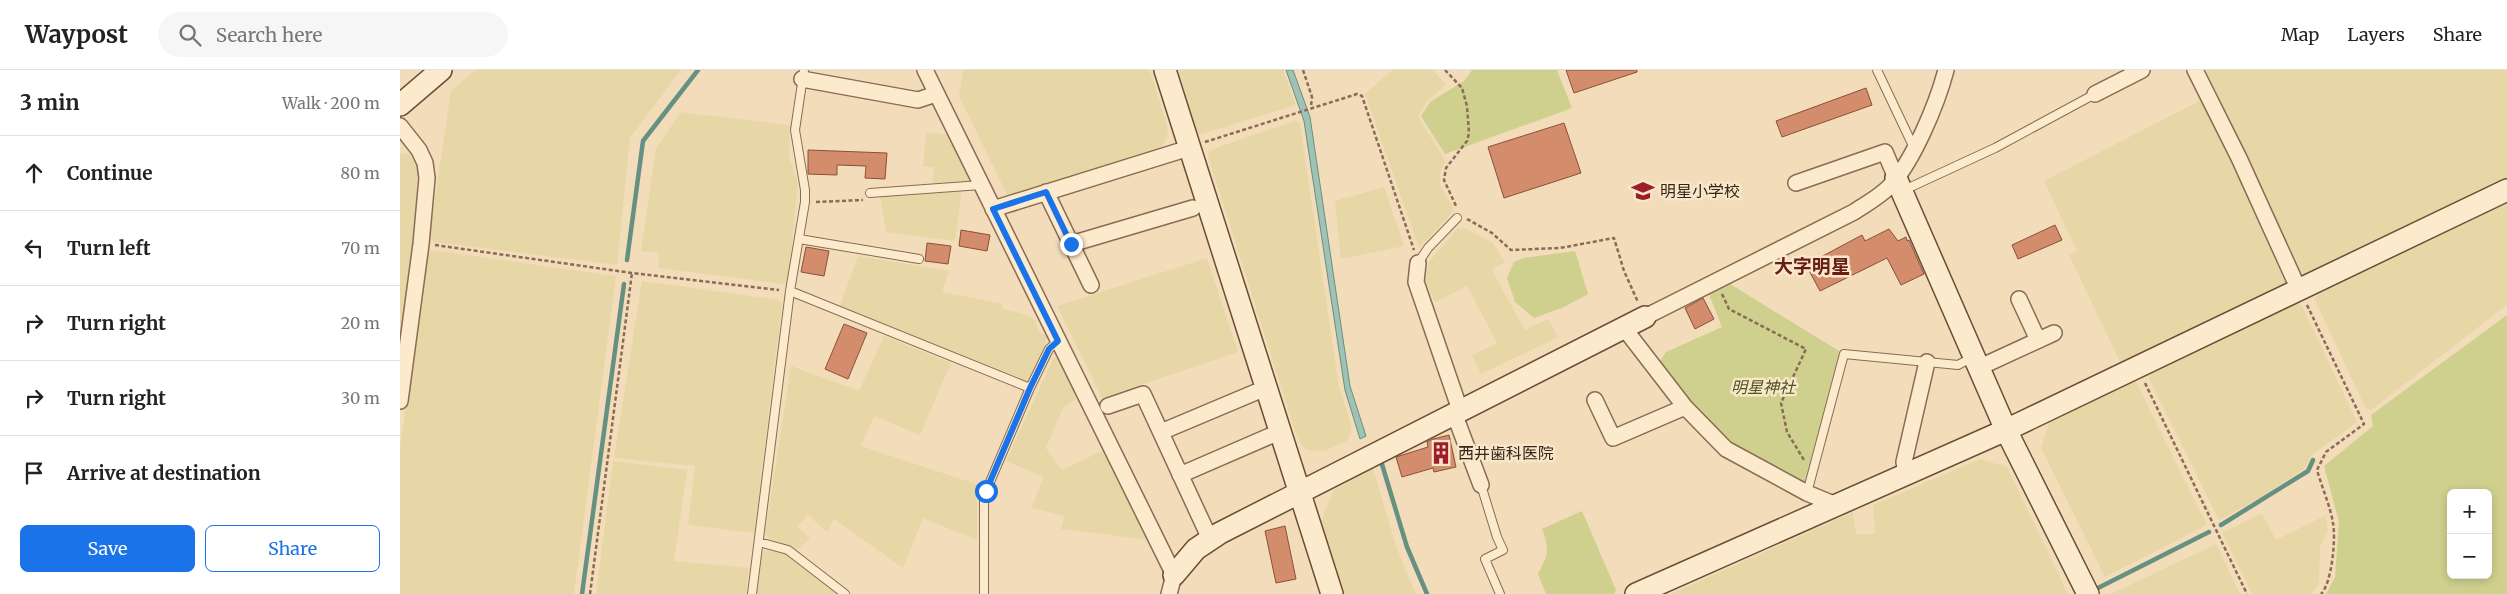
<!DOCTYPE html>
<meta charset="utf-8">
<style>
:root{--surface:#fff;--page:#f6f6f6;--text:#222;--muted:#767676;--line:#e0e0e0;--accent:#1a73e8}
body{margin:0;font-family:Merriweather,"Noto Sans JP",serif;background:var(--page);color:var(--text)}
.controls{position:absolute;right:15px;bottom:15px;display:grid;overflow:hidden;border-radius:8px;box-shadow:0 2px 8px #0003}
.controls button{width:45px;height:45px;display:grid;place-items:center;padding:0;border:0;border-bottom:1px solid var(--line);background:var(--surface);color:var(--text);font:25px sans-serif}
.stop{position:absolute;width:15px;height:15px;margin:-11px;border:4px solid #1a73e8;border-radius:50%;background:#fff}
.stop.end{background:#1a73e8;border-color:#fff;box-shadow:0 1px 5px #0008}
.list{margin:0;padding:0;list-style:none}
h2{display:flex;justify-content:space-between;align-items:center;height:65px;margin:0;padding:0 20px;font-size:21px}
h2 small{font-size:16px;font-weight:400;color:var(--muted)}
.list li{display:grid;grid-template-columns:32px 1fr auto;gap:15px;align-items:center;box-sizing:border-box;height:75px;padding:0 20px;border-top:1px solid var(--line)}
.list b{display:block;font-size:19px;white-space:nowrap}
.list em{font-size:16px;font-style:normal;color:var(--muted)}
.actions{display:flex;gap:10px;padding:15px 20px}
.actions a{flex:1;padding:11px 0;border:1px solid var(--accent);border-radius:8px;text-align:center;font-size:18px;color:var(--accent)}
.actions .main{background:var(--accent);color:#fff}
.icon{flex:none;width:28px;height:28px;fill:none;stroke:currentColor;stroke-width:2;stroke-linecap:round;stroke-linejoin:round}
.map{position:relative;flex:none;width:2107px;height:524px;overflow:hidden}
header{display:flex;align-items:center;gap:30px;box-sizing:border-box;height:70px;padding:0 25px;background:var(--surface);border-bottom:1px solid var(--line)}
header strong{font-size:24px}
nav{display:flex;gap:28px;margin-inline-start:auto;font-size:18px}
.search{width:350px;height:45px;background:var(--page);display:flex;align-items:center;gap:12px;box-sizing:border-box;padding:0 18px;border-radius:28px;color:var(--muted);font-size:19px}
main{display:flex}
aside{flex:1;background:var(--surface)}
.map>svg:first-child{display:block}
.farmland{fill:#e8d7a6}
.green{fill:#cfd08d;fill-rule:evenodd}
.water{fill:#9fc2b4;stroke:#669081}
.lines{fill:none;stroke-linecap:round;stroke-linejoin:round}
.stream{stroke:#669081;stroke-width:4.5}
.building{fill:#d48d6c;stroke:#8b5036}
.lane-casing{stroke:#8a6b53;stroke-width:10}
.street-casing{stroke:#8a6b53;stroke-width:18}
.secondary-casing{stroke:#6b4c36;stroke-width:24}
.path{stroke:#8a6b53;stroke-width:2.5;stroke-dasharray:4 2.5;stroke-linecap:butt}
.lane{stroke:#fceacd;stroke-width:8}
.street{stroke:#fceacd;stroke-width:15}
.secondary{stroke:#fceacd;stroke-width:21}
.route{stroke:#1a73e8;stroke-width:6}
.labels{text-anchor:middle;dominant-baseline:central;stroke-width:5;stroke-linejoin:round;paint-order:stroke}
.poi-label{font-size:16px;fill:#372519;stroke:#f9e7ca;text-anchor:start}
.park-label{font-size:16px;font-style:italic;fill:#4d561e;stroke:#f9e7ca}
.quarter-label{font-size:19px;font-weight:bold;fill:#681e15;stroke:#f9e7ca}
</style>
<header>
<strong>Waypost</strong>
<div class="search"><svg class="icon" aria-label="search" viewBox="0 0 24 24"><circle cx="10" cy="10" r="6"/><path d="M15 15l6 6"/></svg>Search here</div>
<nav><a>Map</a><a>Layers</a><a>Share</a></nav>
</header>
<main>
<aside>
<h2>3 min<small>Walk · 200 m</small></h2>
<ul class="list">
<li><svg class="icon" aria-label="ahead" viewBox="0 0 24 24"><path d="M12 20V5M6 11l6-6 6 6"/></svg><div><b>Continue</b></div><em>80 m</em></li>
<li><svg class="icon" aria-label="left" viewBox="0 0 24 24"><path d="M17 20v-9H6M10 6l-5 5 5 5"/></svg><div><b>Turn left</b></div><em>70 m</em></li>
<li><svg class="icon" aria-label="right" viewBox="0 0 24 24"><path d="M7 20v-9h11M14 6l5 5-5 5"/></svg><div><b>Turn right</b></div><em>20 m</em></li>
<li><svg class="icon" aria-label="right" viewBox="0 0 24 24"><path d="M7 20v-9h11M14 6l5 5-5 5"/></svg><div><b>Turn right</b></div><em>30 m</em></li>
<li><svg class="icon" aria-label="arrive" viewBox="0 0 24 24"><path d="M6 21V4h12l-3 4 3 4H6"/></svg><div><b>Arrive at destination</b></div></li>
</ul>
<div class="actions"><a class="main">Save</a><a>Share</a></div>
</aside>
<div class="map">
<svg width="2107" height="524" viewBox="0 0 2107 524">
<rect width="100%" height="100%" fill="#f2dcba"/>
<path class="farmland" d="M 75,0 L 281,0 L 230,68 L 217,195 L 34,172 L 29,167 L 51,21 Z
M 563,0 L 750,0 L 768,59 L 766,70 L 759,80 L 608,127 L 559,26 Z
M 778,0 L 883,0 L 896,35 L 798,65 Z
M 992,0 L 1033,0 L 1046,15 L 1027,31 L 1018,47 L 1046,91 L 1040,102 L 1040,115 L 1053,137 L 1051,144 L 1019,178 L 965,24 Z
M 1806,0 L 2107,0 L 2107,108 L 1908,205 L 1898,201 Z
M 1803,29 L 1889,207 L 1886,216 L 1722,296 L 1669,185 L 1677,181 L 1644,111 Z
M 281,42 L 390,55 L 389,87 L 398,113 L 388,212 L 383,214 L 258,198 L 259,183 L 241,181 L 256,78 Z
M 895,51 L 900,54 L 939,317 L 951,354 L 951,363 L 948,370 L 925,381 L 908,380 L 903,377 L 896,364 L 808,86 L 810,80 Z
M 526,63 L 549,64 L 570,106 L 571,112 L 563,112 L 555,171 L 486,162 L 480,126 L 532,123 L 534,97 L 523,97 Z
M 0,83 L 10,84 L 18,100 L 14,169 L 0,276 Z
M 984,117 L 1004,176 L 941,189 L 935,131 Z
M 2107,133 L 2107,235 L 1971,340 L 1966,339 L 1915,230 L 1917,225 Z
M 1065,158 L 1093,173 L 1105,192 L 1092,200 L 1125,260 L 1148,249 L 1158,267 L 1081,304 L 1072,285 L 1097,273 L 1067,216 L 1035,232 L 1025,211 L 1029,192 L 1057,159 Z
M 32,180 L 216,206 L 174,524 L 0,524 L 0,378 L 26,185 Z
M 458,186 L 549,201 L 542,222 L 603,234 L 602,239 L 627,245 L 635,250 L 640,263 L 648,266 L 630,310 L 626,313 L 440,236 Z
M 807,188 L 838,282 L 702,328 L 657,236 Z
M 242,211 L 379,230 L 382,234 L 354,463 L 288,455 L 295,396 L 214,388 Z
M 1897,232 L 1902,236 L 1957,352 L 1912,385 L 1904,399 L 1860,428 L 1819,450 L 1749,309 L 1751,302 Z
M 484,266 L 551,293 L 520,365 L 474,346 L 461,376 L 582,416 L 577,430 L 577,470 L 523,448 L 503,498 L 434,449 L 427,462 L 408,445 L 397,457 L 410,468 L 398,480 L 370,469 L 365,464 L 391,296 L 459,321 Z
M 654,287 L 659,289 L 676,324 L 675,330 L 663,338 L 646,378 L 662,400 L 704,380 L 748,466 L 744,469 L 661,459 L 665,446 L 631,438 L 644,407 L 606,391 Z
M 1735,310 L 1807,455 L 1705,507 L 1641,378 L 1649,353 Z
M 1580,389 L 1607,397 L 1668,524 L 1271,524 L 1453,442 L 1456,464 L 1475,464 L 1473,435 Z
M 213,391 L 287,400 L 274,491 L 349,498 L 346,524 L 196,524 Z
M 973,399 L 997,479 L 1016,524 L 944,524 L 921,451 L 934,420 Z
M 1862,443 L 1876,470 L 1926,445 L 1928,461 L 1920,477 L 1919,514 L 1911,524 L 1852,524 L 1822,463 Z
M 1816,474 L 1840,524 L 1711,524 Z
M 368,480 L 385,484 L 441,524 L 357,524 L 362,482 Z"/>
<path class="green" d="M 1072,0 L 1157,0 L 1172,38 L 1045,84 L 1021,46 L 1030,32 L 1064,11 Z
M 1175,181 L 1188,224 L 1164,237 L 1134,248 L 1115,232 L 1107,208 L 1114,192 L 1124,188 Z
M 1330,214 L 1444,284 L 1407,423 L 1326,379 L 1254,300 L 1266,282 L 1322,257 L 1309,224 Z
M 2107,245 L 2107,524 L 1926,524 L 1935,507 L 1939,452 L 1924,396 L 1973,356 L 1971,345 ZM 2051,423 L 2088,423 L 2088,505 L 2051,505 Z
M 1182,441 L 1216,520 L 1214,524 L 1146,524 L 1138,504 C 1148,485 1150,479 1142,459 Z"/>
<path class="water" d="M 886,0 L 893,0 L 910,47 L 950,316 L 966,366 L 960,369 L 945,320 L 904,51 Z"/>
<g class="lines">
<path class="stream" d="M 227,190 L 243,71 L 298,0
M 981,391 L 1007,477 L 1027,524
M 1821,455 L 1908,401 L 1913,390
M 1696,519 L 1809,462
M 182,524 L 224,214"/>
</g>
<path class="building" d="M 1166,0 L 1237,0 L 1237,2 L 1174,23 Z
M 1466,18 L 1472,35 L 1382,67 L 1376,51 Z
M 1164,53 L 1181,103 L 1104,128 L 1088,77 Z
M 408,80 L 487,83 L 485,109 L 465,108 L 466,96 L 437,95 L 437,105 L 408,104 Z
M 1655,155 L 1662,170 L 1618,189 L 1612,175 Z
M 1489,159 L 1498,171 L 1506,167 L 1507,171 L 1509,170 L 1524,204 L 1501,215 L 1487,188 L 1420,221 L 1406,195 L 1462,165 L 1465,171 Z
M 561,160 L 590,165 L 587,181 L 559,176 Z
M 527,173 L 551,176 L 548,194 L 525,191 Z
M 406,177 L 429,181 L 424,206 L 401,202 Z
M 1303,228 L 1314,249 L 1295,259 L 1285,238 Z
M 444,254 L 467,263 L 448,309 L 425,299 Z
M 1049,365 L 1056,397 L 1034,402 L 1033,398 L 1002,407 L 996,387 L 1028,377 L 1027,372 L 1033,369 Z
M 885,456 L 896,509 L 876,513 L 865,461 Z"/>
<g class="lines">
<defs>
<path id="lane" d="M 1477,0 L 1514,78
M 1502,121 L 1595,78 L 1695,24
M 470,123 L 581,115
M 399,169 L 519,189
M 1018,193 L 1028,178 L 1057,148
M 390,221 L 630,318
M 1081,415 L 1097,467 L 1103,480 L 1085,489 L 1100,524
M 1407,423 L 1444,284 L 1558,295 L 1573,287
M 359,472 L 388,480 L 445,524
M 352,524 L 390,221 L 405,132 L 405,120 L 395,60 L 404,0
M 584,524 L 584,426 L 630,318 L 649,279 L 658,271"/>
<path id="street" d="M 525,0 L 774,505 L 769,524
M 1795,0 L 1839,88 L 1899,220
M 402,9 L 518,30 L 536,24
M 1695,24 L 1742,0
M 0,56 L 19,80 L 25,93 L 27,108 L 21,174 L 0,331
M 1396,113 L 1485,82 L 1496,108
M 646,122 L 691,215
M 593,139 L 789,78
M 671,174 L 793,138
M 1018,193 L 1016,212 L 1060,340
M 1619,229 L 1638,270
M 1245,247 L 1454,142 C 1466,134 1479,127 1489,117 C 1513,92 1537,34 1546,0
M 1224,258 L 1285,337 L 1326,379 L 1407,423 L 1436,435
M 1578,298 L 1654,263
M 1195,330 L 1213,368 L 1285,337
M 708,336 L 743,324 L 810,469
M 1054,343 L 1081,415
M 761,362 L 856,322
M 1506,404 L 1504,392 L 1527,292
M 780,405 L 870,366"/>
<path id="secondary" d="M 765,0 L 932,524
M 0,35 L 41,0
M 1496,108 L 1606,360 L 1688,524
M 774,505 L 796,479 L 820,463 L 1245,247
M 1236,524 L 1606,360 L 2107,120"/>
</defs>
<use href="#lane" class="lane-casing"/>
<use href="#street" class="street-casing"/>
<use href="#secondary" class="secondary-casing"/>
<path class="path" d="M 903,0 L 912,27 L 911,36
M 1045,0 L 1062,18 L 1067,36 L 1069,63 L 1067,71 L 1046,98 L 1044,110 L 1057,138
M 805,72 L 957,24 L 962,26 L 1014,180
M 416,132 L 463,130
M 1067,149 L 1092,163 L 1111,180 L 1160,178 L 1214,168 L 1224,201 L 1238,232
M 35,175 L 232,203 L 379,220
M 1322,224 L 1329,239 L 1406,279 L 1381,333 L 1387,362 L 1404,390
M 1907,235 L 1964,354 L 1926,382 L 1917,400 C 1922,418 1930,435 1933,453 C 1936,468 1932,513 1921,524
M 1745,313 L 1847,524
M 190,524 L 232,203"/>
<use href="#lane" class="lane"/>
<use href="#street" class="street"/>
<use href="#secondary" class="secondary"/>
</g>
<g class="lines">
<path class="route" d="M 586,421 L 630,318 L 649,279 L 658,271 L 593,139 L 646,122 L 671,174"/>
</g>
<defs>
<symbol id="school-bare" viewBox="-9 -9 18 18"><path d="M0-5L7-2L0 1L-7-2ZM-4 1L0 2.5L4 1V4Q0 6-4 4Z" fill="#9e1d2b" stroke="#f9e7ca" stroke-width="2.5" paint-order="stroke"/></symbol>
<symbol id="building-bare" viewBox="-9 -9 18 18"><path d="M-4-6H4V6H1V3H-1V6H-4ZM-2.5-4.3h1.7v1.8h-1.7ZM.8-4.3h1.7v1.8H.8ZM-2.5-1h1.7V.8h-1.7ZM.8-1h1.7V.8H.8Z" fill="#9e1d2b" stroke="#f9e7ca" stroke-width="2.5" paint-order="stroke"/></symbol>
</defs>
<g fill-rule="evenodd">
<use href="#school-bare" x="1227" y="105" width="32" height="32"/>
<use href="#building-bare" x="1025" y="367" width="32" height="32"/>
</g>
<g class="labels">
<g class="poi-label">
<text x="1260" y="121">明星小学校</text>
<text x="1058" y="383">西井歯科医院</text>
</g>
<g class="park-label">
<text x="1363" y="317">明星神社</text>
</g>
<g class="quarter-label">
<text x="1412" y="196">大字明星</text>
</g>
</g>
</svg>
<div class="controls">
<button>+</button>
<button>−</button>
</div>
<div class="stop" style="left:586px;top:421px"></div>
<div class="stop end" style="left:671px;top:174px"></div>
</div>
</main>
